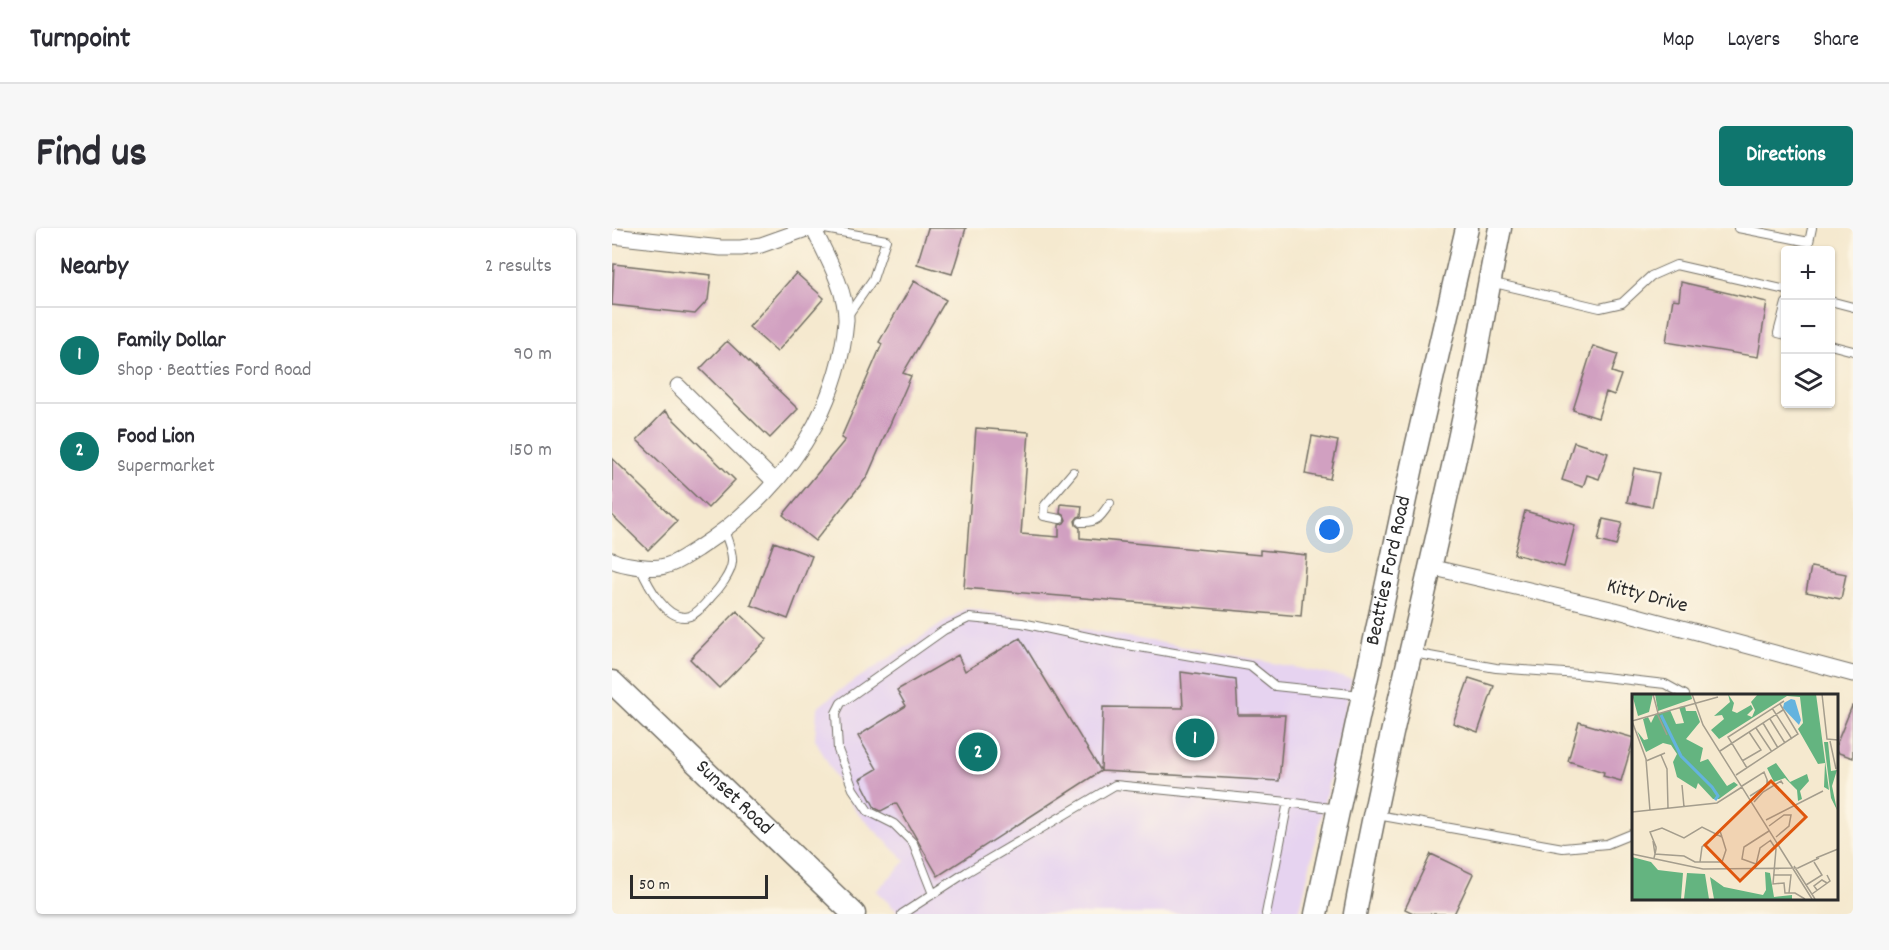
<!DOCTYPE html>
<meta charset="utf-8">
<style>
:root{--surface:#fff;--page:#f7f7f7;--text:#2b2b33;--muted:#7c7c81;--line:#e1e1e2;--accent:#0f766e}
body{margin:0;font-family:Dekko,sans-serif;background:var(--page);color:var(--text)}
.controls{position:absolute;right:18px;top:18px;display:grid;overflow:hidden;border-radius:6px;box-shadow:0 2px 4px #0004}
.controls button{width:54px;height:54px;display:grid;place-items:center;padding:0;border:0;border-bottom:2px solid var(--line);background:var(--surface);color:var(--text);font:30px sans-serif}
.scale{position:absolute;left:18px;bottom:15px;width:138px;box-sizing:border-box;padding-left:6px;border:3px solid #2b2b2b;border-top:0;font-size:16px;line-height:21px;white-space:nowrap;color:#2b2b2b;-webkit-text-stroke:4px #fcf5e5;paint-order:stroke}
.you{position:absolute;left:718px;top:302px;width:21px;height:21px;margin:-15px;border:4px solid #fff;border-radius:50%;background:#1a73e8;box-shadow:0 0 0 9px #1a73e833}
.badge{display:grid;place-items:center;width:39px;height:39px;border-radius:50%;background:var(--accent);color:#fff;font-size:20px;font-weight:700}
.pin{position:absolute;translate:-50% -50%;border:3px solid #fff;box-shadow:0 2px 6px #0006}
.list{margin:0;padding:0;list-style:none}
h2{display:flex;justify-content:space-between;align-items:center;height:78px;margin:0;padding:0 24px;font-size:26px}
h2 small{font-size:20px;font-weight:400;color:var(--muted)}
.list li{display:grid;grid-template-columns:39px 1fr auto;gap:18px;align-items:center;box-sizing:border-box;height:96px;padding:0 24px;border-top:2px solid var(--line)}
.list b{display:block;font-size:22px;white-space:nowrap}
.list p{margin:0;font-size:20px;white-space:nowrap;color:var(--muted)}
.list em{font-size:20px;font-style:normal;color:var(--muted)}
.icon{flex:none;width:33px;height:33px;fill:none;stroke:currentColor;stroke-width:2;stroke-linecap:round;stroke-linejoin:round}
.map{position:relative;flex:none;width:1241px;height:686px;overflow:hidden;border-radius:6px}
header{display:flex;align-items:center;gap:36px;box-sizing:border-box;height:84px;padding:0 30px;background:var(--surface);border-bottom:2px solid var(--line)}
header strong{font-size:28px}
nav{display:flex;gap:33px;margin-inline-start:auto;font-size:21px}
.intro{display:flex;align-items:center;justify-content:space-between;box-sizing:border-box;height:144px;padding:0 36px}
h1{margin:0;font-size:42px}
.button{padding:15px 27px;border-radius:6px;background:var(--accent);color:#fff;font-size:21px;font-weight:700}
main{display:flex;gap:36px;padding:0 36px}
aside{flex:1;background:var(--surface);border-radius:6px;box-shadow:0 2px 4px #0004}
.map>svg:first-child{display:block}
.built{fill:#e6d3f0}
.building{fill:#d1a0c1}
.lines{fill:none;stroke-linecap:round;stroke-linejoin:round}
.service-casing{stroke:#726e64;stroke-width:10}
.minor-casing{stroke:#726e64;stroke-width:17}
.secondary-casing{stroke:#726e64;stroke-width:25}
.service{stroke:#fff;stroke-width:8}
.minor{stroke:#fff;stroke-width:15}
.secondary{stroke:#fff;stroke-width:22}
.labels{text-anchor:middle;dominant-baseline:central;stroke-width:5;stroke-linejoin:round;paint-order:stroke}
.street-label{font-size:21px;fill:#2b2b2b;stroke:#fcf5e5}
.inset-river{fill:none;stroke:#64b3de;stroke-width:3}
.inset-road{fill:none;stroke:#a49d8d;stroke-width:1.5}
.view{fill:#df570e;fill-opacity:0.15;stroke:#df570e;stroke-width:3}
.inset-edge{fill:none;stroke:#2b2b2b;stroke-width:3}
</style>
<header>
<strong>Turnpoint</strong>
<nav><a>Map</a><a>Layers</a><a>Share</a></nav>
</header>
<div class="intro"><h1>Find us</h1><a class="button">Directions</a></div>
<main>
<aside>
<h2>Nearby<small>2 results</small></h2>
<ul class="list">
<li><span class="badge">1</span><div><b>Family Dollar</b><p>Shop · Beatties Ford Road</p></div><em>90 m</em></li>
<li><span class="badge">2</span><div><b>Food Lion</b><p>Supermarket</p></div><em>150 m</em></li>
</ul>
</aside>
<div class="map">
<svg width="1241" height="686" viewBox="0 0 1241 686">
<rect width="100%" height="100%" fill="#fcf5e5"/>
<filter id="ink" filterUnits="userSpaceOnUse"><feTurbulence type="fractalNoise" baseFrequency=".0167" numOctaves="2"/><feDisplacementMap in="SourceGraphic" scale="12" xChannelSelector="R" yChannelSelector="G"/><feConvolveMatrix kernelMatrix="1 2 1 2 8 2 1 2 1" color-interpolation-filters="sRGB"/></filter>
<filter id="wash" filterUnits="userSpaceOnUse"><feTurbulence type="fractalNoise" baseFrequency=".008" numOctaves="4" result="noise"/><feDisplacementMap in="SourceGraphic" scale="24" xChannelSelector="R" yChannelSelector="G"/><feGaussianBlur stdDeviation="1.35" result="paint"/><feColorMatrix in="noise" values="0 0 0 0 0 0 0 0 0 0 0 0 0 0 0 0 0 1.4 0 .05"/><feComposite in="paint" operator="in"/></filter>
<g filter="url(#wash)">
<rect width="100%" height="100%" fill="#f5e9cf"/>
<path class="built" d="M 354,380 L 640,431 L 740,451 L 687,686 L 288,686 L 264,663 L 294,633 L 246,586 L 233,567 L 203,511 L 205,480 L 228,462 Z"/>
<g id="blocks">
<path class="building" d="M 316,0 L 354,0 L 340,46 L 305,36 Z
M 2,36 L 99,47 L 96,72 L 83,86 L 0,77 Z
M 184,45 L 212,70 L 165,124 L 137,99 Z
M 302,53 L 334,72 L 291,145 L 299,148 L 255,249 L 203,313 L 171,287 L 233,212 L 229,210 L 270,116 L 267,114 Z
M 1069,54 L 1155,74 L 1146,129 L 1054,114 L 1061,71 L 1067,72 Z
M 115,113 L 186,181 L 158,210 L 88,141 Z
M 981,118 L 1006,126 L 1000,144 L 1009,147 L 1002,167 L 994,164 L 986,190 L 961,182 Z
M 53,183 L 123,252 L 96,280 L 25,212 Z
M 364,200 L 417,204 L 409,306 L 447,309 L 447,297 L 452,295 L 454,292 L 452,287 L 448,285 L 449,276 L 470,278 L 469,288 L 466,289 L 463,293 L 464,297 L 468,300 L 468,310 L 648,327 L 648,322 L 694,327 L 689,388 L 352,360 Z
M 700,208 L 726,213 L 718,251 L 693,246 Z
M 962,214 L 996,225 L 987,251 L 975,247 L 971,259 L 950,252 Z
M 0,230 L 65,293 L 36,322 L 0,287 Z
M 1022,240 L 1047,245 L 1040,279 L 1015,274 Z
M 913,283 L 963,297 L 952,339 L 902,326 Z
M 991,291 L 1010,295 L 1004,318 L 986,313 Z
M 162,314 L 200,328 L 176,391 L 139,377 Z
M 1199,339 L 1234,346 L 1229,371 L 1194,364 Z
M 125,383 L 155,411 L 107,460 L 78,431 Z
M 408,410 L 489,543 L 326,648 L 284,575 L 269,583 L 263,580 L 248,551 L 265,541 L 246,508 L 294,478 L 285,462 L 346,427 L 353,443 Z
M 569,444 L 624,452 L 626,487 L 673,487 L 667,553 L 489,543 L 491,479 L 571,480 Z
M 857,450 L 882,458 L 866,504 L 841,495 Z
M 1240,478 L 1241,478 L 1241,530 L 1224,524 L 1224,517 Z
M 967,494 L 1022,510 L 1009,553 L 991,548 L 992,544 L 956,533 Z
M 819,626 L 861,646 L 842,686 L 803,686 L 793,681 Z"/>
</g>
</g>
<g filter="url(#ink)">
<use href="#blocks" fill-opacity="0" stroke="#726e64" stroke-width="1.5"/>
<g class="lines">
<defs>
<path id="service" d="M 207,0 L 274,12 L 261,51 L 236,87
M 1126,0 L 1197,14 L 1200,0
M 878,54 L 988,80 L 1010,75 L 1039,48 L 1064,37 L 1174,62
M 1218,73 L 1241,79
M 1174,75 L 1166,105 L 1174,107
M 1218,117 L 1241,123
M 448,291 L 432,288 L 433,277 L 461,244
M 469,294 C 486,295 489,288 498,275
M 28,339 C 35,355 55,396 78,388 C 86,385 93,376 99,369 C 107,361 119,346 120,334 C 121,323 115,312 112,302
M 801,425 L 884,440 L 966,446 L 1053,456 L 1073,467
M 765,587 L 951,620 L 995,616 L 1022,605
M 321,666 L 301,615 L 282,596 L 256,583 L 241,561 L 226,522 L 224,485 L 229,475 L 332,402 L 357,390 L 410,395 L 504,415 L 638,438 L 663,458 L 749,467
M 290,686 L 355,644 L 503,557 L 676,574 L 725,581
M 654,686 L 676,574"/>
<path id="minor" d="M 0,8 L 109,20 L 129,20 L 149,17 L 197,0
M 66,158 L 163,254
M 0,332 C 5,335 11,336 17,337 C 28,339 43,341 53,338 C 65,335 75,327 85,321 C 133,290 176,247 203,197 C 220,164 231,130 234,93 C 235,63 214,27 201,0
M 818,339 L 1003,382 L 1241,446"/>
<g id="secondary">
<path id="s1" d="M 0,454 L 242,686"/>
<path id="s2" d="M 704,686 L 804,220 L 855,0"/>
<path d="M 743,686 C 773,519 817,354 852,188 C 866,125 875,62 888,0"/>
</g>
</defs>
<use href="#service" class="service-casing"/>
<use href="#minor" class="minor-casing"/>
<use href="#secondary" class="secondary-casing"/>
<use href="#service" class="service"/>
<use href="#minor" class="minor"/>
<use href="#secondary" class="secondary"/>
</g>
</g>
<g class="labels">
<g class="street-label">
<text stroke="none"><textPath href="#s2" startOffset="351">Beatties Ford Road</textPath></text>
<text transform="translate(1035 369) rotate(15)">Kitty Drive</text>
<text stroke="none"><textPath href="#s1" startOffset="168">Sunset Road</textPath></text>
</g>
</g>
<g transform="translate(1020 466)">
<rect width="206" height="206" fill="#f5e9cf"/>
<path d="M 0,0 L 21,0 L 17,18 L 6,22 ZM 23,0 L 59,0 L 60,5 L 26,17 ZM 96,0 L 102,9 L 100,17 L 105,19 L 119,11 L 121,15 L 115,21 L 120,23 L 123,16 L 119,8 L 126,0 L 184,0 L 197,96 L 192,93 L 193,69 L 186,70 L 166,35 L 171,29 L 168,3 L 155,2 L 87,45 L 79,36 L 92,25 L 90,21 L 82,22 L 98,8 ZM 53,12 L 54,17 L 64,17 L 68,28 L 54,45 L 71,54 L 68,68 L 76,65 L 95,92 L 102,88 L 106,91 L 87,105 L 81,105 L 66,89 L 64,95 L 45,83 L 41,68 L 45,60 L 39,51 L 31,49 L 14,58 L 5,37 L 12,46 L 16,45 L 11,25 L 16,23 L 19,29 L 23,21 L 38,16 L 44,30 L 52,29 L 47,13 ZM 192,48 L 196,48 L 199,77 L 205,76 L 200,92 L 205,116 L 199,104 ZM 144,69 L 158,88 L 175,80 L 177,87 L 168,97 L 170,105 L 166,107 L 165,96 L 153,84 L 142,88 L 135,74 ZM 0,163 L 19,168 L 26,176 L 51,179 L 49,205 L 0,205 ZM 133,178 L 138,179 L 142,203 L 160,201 L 160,205 L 82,205 L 78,183 L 92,193 L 131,201 L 134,196 ZM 55,179 L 73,180 L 77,205 L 52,205 Z" fill="#64b480"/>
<path d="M 159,5 L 163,6 L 169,26 L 167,31 L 151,14 L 152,9 Z" fill="#64b3de"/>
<path class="inset-river" d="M 29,21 L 49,62 L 80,93 L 86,102 L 83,106"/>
<path class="inset-road" d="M 21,0 L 26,19M 60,0 L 71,31 L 180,205M 190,0 L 195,45 L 206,46M 140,14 L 160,45M 25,19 L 35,41M 138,25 L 153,49M 0,27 L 14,65 L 18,117M 0,27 L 86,3M 131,29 L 146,54M 124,34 L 140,58M 198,47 L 204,75M 88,57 L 151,16M 29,61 L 35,75 L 36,114M 14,67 L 33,59M 110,67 L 129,56 L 117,38M 115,74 L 96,43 L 152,7M 104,81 L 166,40 L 148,10M 50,91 L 52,113M 110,92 L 132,78 L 136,88M 118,102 L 137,90 L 135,86 L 135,91M 122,108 L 131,98 L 149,87 L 151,90M 0,118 L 85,109 L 110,93M 134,126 L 191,97M 137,132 L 152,121 L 159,121 L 157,132 L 144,143M 138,146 L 144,155 L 141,190 L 152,189 L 153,199 L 163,199 L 173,205M 21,147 L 23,160 L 52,162 L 63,168 L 90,168 L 94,156 L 90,143 L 70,133 L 52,144 L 30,134 L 18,138 L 24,153 L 24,155 L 23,160 L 22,164M 0,160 L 71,175 L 166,174 L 187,164M 184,164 L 206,155M 68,168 L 70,153 L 88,137 L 90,143M 124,170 L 110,165 L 112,153 L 137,137M 162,172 L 183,205M 123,175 L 128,154 L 139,146M 141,181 L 159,181 L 157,199M 174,191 L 190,181 L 182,168M 185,196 L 182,192 L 190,186 L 195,189M 180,200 L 198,187 L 195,181"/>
<path class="view" d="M 139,87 L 174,123 L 108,187 L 73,151 Z"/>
<rect width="206" height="206" class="inset-edge"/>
</g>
</svg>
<div class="controls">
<button>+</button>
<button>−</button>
<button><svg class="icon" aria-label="layers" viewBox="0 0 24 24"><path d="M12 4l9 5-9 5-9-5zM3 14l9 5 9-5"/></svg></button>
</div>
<div class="scale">50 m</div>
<div class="you"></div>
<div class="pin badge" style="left:583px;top:510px">1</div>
<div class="pin badge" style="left:366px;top:524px">2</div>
</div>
</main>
